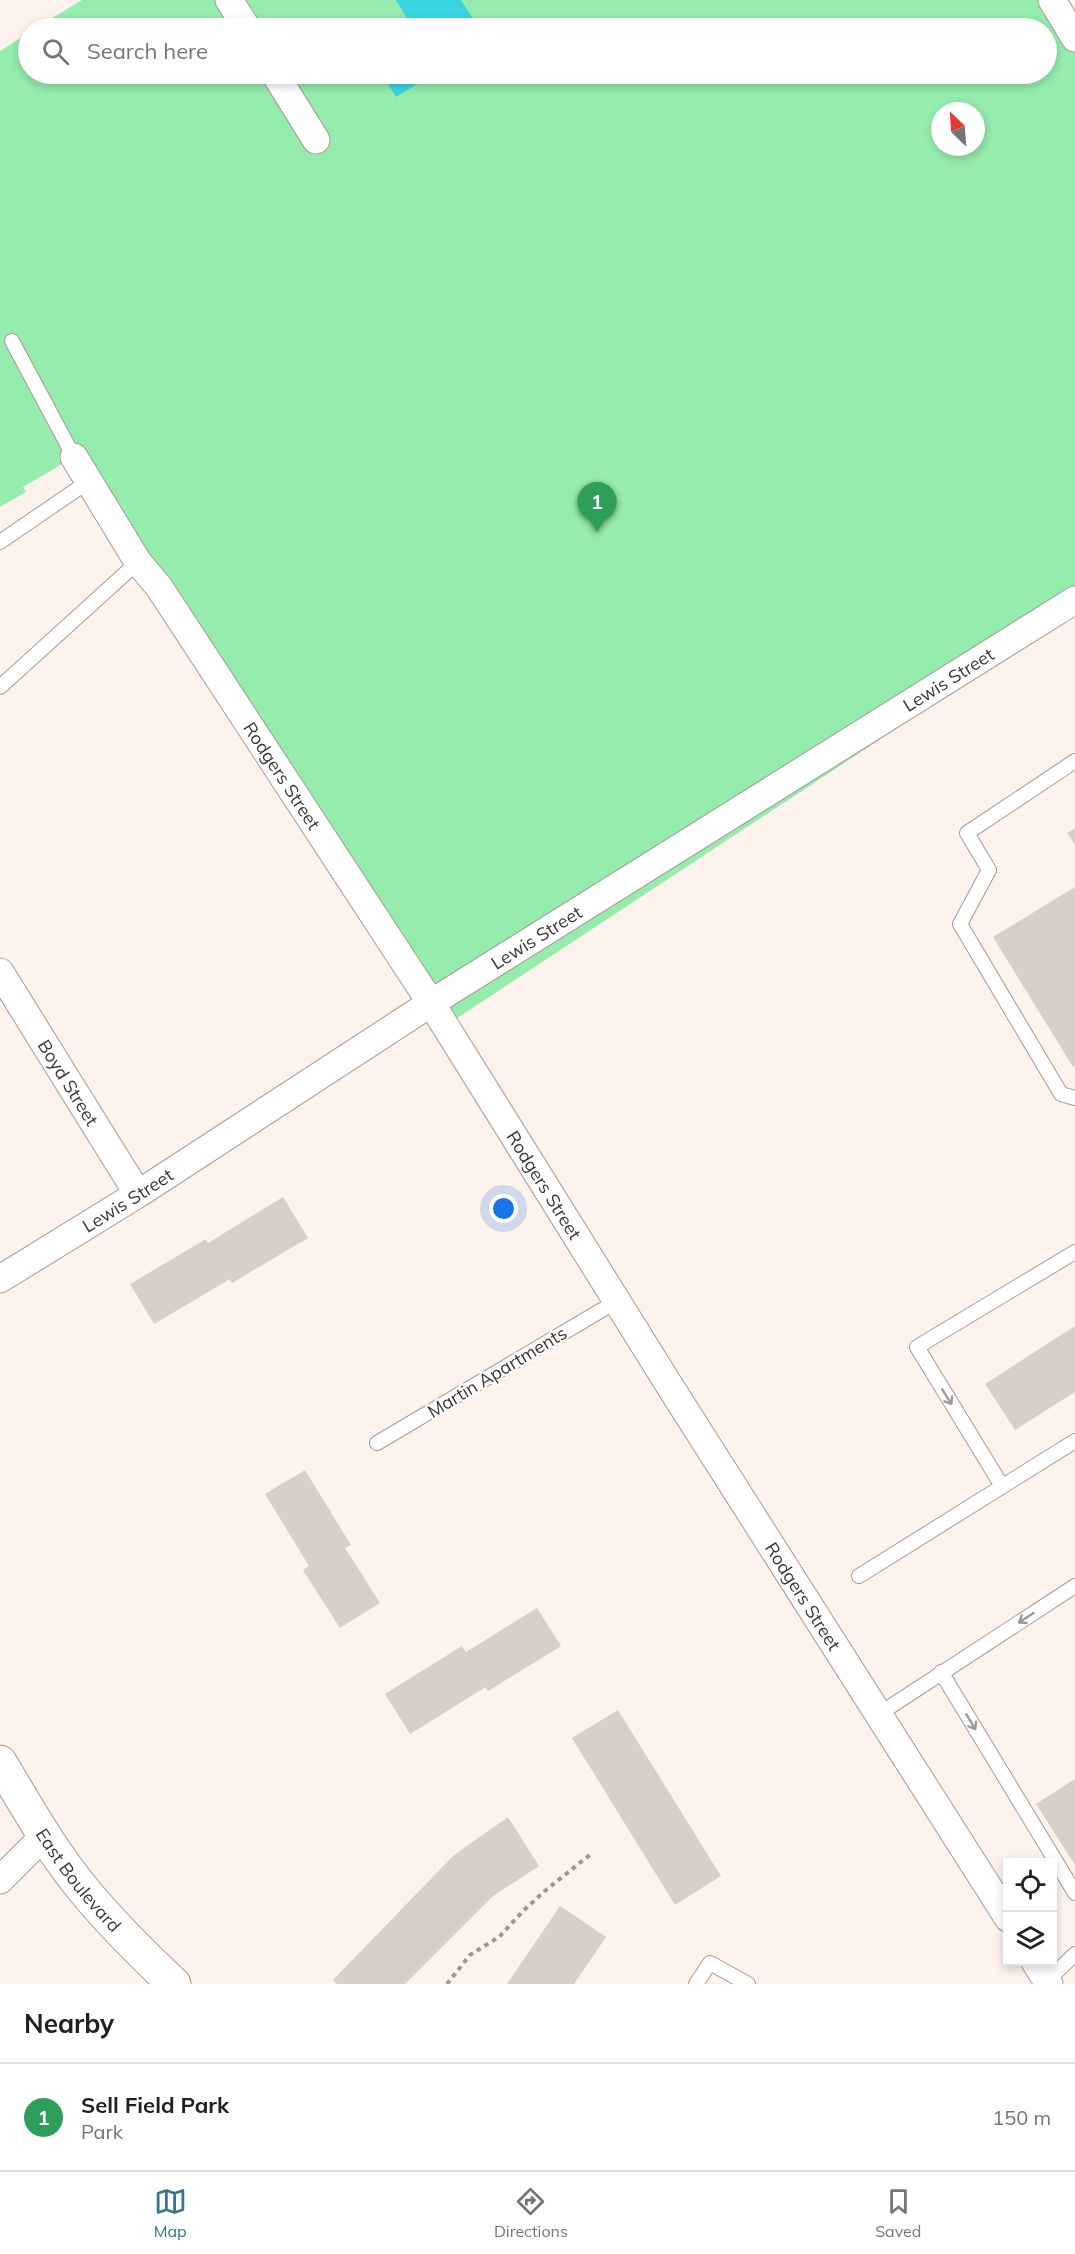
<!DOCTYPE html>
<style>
:root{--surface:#fff;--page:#f2f2f2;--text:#202124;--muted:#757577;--line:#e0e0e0;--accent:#39758c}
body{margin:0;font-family:Mulish,sans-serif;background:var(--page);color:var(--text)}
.controls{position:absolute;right:18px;bottom:18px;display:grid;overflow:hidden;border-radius:0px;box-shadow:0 3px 9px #0003}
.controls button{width:54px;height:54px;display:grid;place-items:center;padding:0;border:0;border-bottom:2px solid var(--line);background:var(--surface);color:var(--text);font:30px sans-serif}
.compass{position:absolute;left:931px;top:102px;width:54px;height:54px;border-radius:50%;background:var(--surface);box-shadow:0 3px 9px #0003;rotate:335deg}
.you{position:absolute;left:504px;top:1209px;width:21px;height:21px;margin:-15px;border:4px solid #fff;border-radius:50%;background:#1a73e8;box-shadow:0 0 0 9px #1a73e833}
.badge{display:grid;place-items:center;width:39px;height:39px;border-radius:50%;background:var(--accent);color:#fff;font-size:20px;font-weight:700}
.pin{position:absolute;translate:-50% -50px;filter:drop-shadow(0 2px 3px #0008)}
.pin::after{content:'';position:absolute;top:32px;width:21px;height:18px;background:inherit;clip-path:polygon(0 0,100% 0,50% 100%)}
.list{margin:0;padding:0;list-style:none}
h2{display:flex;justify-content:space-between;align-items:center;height:78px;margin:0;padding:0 24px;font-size:26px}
h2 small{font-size:20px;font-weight:400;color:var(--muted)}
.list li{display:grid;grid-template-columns:39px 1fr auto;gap:18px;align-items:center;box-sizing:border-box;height:108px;padding:0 24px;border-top:2px solid var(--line)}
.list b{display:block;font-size:22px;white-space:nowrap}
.list p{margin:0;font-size:20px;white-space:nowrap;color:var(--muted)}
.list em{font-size:20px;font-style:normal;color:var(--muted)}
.icon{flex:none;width:33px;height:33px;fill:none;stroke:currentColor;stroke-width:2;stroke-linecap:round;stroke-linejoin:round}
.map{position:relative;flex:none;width:1075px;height:1984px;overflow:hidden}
.search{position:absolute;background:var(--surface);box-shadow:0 3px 9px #0003;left:18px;right:18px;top:18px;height:66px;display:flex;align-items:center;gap:15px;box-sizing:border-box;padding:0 21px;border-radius:33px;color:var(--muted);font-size:22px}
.sheet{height:186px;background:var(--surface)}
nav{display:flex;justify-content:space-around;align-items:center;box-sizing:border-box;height:84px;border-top:2px solid var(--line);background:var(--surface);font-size:16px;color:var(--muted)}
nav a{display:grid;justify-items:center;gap:3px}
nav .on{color:var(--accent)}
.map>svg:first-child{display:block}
.green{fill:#94ecad;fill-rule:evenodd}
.water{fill:#3bd5e2}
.building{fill:#dacfc8}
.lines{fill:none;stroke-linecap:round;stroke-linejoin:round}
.service-casing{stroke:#a69b95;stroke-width:16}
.minor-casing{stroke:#a69b95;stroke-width:29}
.tertiary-casing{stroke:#a69b95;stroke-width:35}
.path{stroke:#9e9691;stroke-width:4;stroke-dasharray:4.5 4.5;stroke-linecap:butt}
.service{stroke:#fff;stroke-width:14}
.minor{stroke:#fff;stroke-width:27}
.tertiary{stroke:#fff;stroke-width:33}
.oneway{stroke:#9c9a99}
.labels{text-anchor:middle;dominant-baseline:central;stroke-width:4.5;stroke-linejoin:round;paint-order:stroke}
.street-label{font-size:18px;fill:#3a3633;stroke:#fff}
</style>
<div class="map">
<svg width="1075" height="1984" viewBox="0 0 1075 1984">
<rect width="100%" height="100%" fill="#fef2ec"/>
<path class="green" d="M 82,0 L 1052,0 L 1075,38 L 1075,611 L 445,1026 L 74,457 L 23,487 L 26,492 L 0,507 L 0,51 L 28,33 L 28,74 L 1046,74 L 1046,28 L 36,28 ZM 940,111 L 976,111 L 976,147 L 940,147 Z"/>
<path class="water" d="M 396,0 L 461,0 L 479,28 L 388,28 L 406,17 Z
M 382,74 L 381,74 L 433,74 L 396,97 Z"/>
<path class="building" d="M 1075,828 L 1075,845 L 1067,833 Z
M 1075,887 L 1075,1066 L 1073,1067 L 993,937 Z
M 283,1197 L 308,1238 L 232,1283 L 230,1279 L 154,1324 L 130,1284 L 206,1239 L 208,1243 Z
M 1075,1326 L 1075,1392 L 1015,1430 L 985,1384 Z
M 305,1470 L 351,1545 L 345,1548 L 380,1603 L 340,1628 L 303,1570 L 309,1566 L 265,1494 Z
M 537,1608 L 561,1646 L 488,1691 L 486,1687 L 410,1734 L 385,1694 L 462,1646 L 466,1652 Z
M 618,1710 L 721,1876 L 675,1905 L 572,1738 Z
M 1075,1779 L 1075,1865 L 1036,1804 Z
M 508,1817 L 539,1866 L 493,1896 L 405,1984 L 337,1984 L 333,1980 L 453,1856 Z
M 560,1906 L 606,1937 L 574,1984 L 507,1984 Z"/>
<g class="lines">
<defs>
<path id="service" d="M 12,341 L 74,457
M 0,542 L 89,481
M 0,687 L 138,562
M 1075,761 L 967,833 L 989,870 L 960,924 L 1061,1094 L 1075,1098
M 377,1443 L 617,1301
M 1002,1486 L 917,1347 L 1075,1252
M 859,1576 L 1075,1441
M 941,1672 L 1075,1893
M 879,1714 L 1075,1586
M 1047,1981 L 1075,1954
M 696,1984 L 710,1963 L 748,1984"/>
<g id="minor">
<path d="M 229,0 L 247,28"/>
<path d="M 1052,0 L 1075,38"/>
<path d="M 275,74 L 316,140"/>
<path id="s1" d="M 74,457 L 138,562 L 159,587 L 431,1003 L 671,1388 L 1008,1918"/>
<path id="s2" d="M 0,972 L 138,1194"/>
<path id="s3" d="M 0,1279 L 138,1194 L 431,1003 L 1075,600"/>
<path d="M 0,1880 L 45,1835"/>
<path d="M 1035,1962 L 1049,1984"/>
</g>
<g id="tertiary">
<path id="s4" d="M 0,1762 C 27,1807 53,1854 87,1894 C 114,1926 143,1955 174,1984"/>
</g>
</defs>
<use href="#service" class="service-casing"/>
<use href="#minor" class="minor-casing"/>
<use href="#tertiary" class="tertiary-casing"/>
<path class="path" d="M 447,1984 L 470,1955 L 499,1937 L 524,1910 L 546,1890 L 591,1854"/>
<use href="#service" class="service"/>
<use href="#minor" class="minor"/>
<use href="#tertiary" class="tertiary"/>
</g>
<defs><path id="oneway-shaft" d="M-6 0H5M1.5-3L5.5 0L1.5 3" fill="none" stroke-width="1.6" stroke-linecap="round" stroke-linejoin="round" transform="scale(1.5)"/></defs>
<g class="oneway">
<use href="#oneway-shaft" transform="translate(947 1397) rotate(58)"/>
<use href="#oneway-shaft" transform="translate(1026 1618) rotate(147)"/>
<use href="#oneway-shaft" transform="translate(971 1722) rotate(59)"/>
</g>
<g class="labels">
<g class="street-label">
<text stroke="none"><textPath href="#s3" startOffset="1122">Lewis Street</textPath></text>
<text stroke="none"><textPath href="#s1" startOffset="381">Rodgers Street</textPath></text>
<text stroke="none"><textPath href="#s3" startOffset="636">Lewis Street</textPath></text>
<text stroke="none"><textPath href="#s2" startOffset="130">Boyd Street</textPath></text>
<text stroke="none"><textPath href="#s1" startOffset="867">Rodgers Street</textPath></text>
<text stroke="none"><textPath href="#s3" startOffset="150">Lewis Street</textPath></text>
<text transform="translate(497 1372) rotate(-31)">Martin Apartments</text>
<text stroke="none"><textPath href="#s1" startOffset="1353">Rodgers Street</textPath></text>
<text stroke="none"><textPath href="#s4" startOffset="142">East Boulevard</textPath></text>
</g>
</g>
</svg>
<div class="controls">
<button><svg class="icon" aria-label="locate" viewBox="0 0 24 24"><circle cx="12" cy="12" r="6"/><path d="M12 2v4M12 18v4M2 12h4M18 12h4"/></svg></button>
<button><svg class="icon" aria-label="layers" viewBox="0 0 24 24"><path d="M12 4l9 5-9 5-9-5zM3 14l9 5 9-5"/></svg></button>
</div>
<svg class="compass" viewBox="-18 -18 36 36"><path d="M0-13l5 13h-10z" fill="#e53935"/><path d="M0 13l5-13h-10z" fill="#757577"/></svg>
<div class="you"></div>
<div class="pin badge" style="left:597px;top:532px;background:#2e9e5b">1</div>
<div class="search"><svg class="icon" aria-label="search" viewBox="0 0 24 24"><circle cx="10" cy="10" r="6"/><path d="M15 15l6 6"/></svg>Search here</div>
</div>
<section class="sheet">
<h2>Nearby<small></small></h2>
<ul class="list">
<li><span class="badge" style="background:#2e9e5b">1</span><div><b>Sell Field Park</b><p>Park</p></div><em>150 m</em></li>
</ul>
</section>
<nav>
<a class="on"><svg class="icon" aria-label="map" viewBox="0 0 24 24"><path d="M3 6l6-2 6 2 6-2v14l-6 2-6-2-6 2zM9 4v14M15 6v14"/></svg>Map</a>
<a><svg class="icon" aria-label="directions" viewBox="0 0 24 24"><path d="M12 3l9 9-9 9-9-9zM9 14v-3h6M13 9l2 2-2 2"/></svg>Directions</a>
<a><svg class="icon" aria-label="saved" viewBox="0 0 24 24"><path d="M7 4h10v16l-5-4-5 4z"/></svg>Saved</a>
</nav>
